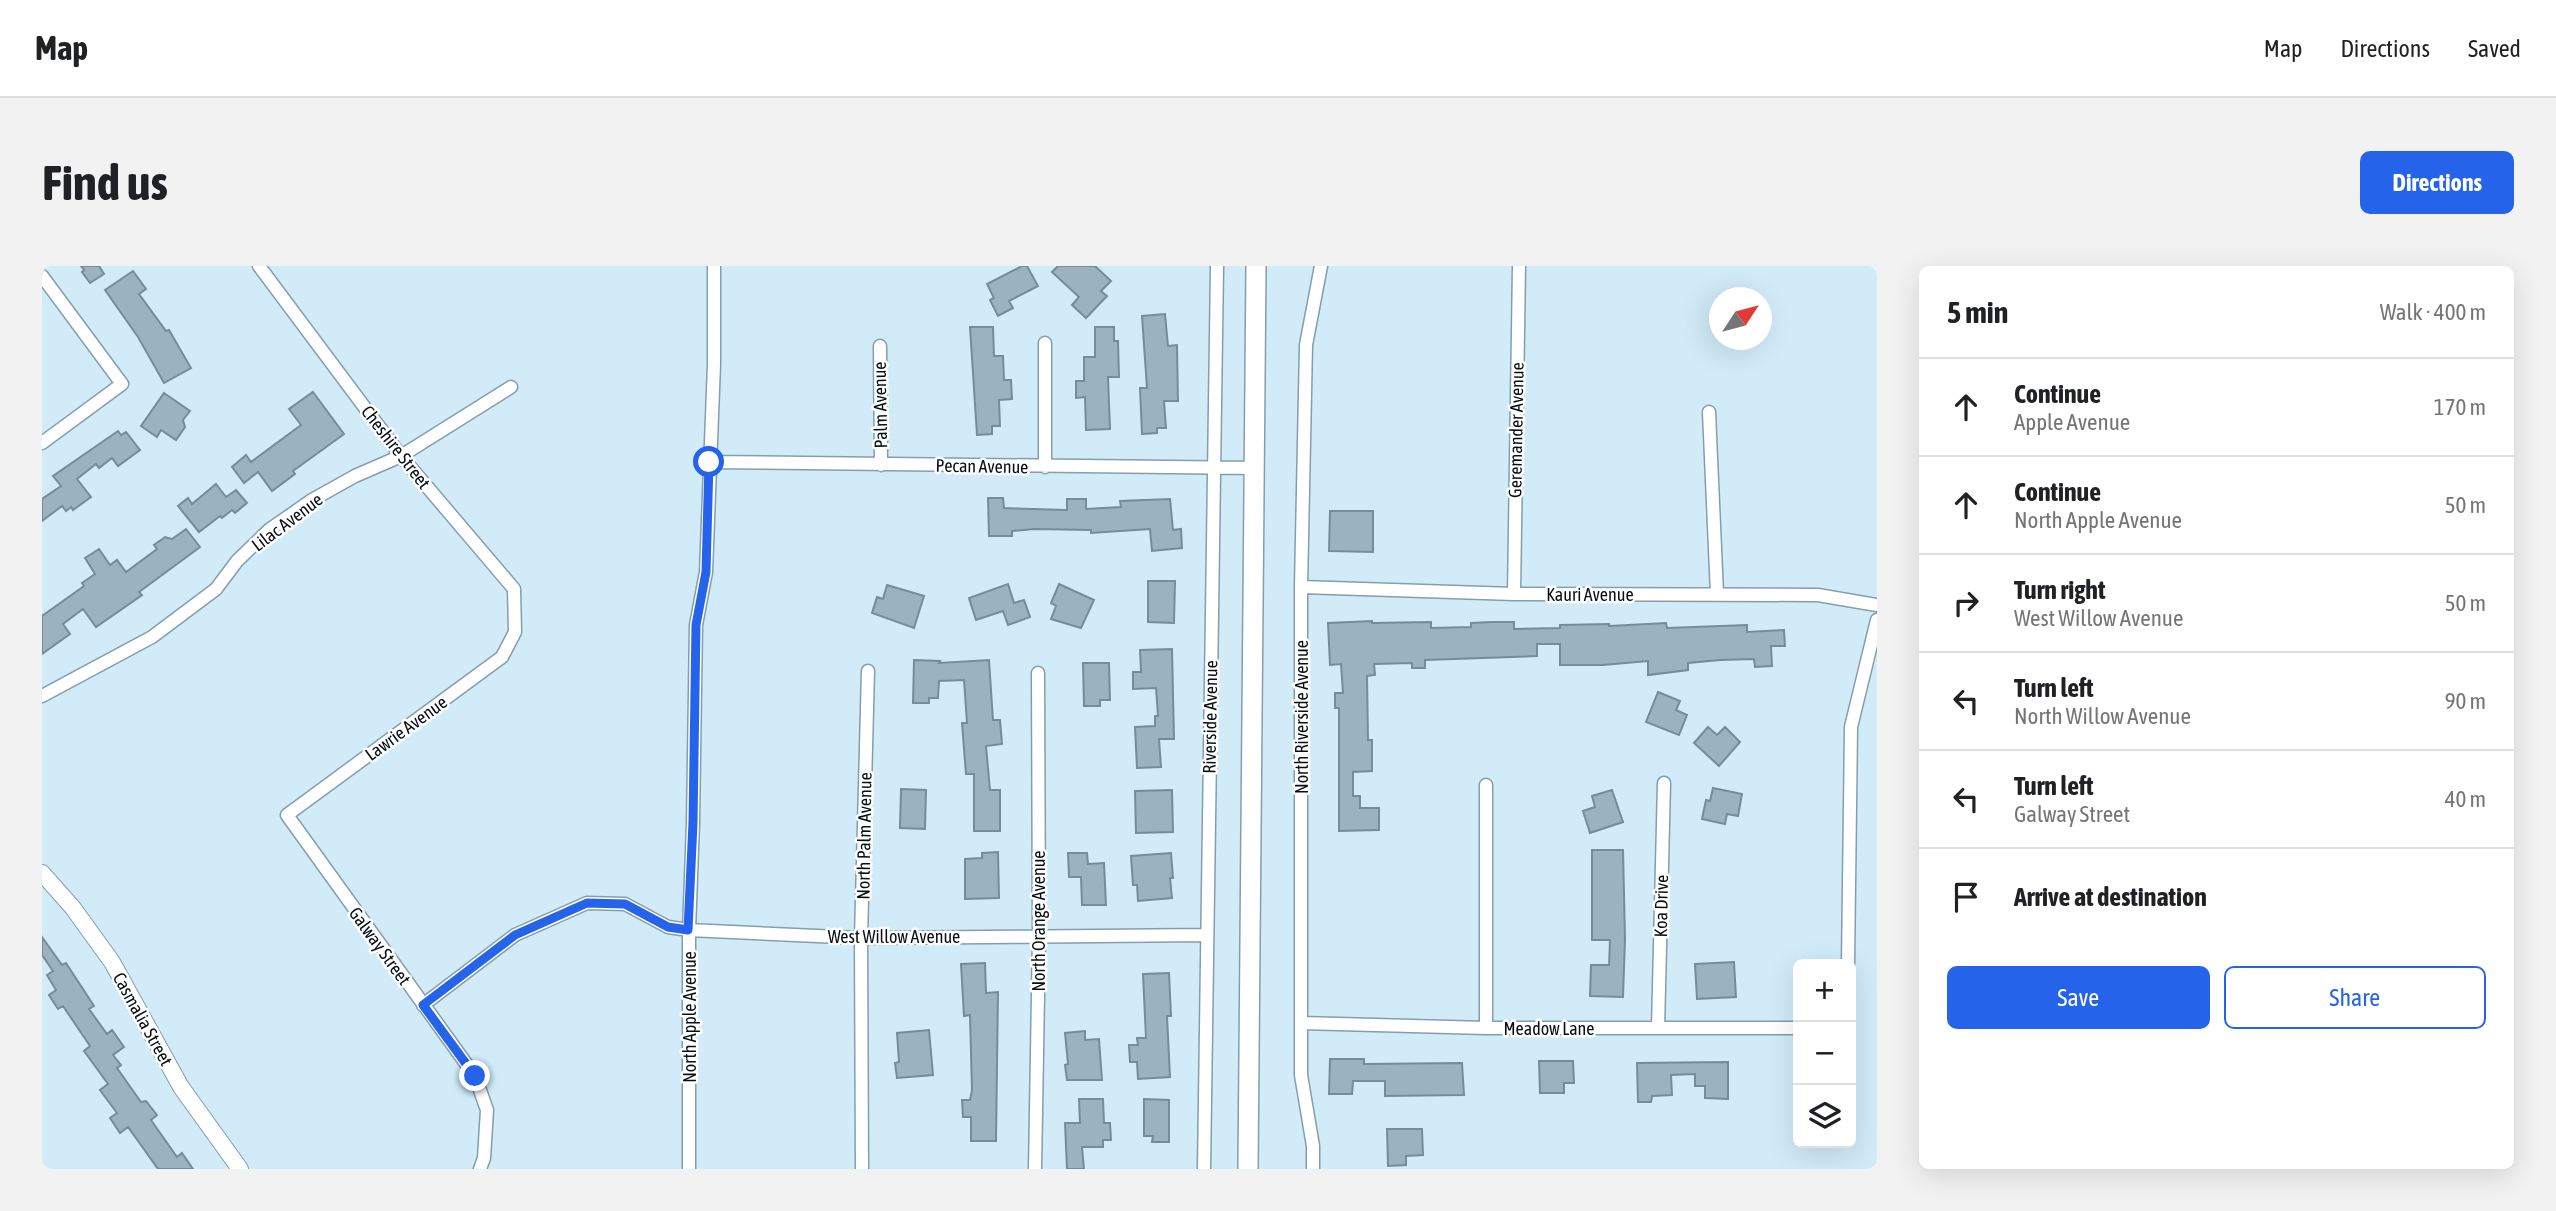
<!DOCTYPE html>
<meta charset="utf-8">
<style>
:root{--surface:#fff;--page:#f2f2f2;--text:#202124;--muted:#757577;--line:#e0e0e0;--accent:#2563eb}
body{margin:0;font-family:"Asap Condensed",sans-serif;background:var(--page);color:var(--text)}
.controls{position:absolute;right:21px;bottom:21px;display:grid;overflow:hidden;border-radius:10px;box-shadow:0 7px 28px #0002}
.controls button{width:63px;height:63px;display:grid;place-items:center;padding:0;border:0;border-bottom:2px solid var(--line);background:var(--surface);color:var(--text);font:35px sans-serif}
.compass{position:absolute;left:1667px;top:21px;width:63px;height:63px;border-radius:50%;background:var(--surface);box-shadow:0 7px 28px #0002;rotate:54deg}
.stop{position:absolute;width:21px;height:21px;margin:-16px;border:5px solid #2563eb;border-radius:50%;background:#fff}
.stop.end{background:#2563eb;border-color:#fff;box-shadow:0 2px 7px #0008}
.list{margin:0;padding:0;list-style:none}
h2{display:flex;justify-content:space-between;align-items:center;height:91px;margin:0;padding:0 28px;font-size:30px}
h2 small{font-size:23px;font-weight:400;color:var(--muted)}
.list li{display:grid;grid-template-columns:46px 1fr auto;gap:21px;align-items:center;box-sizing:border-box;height:98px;padding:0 28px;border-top:2px solid var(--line)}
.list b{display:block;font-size:26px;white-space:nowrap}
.list p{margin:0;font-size:23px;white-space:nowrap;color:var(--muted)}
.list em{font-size:23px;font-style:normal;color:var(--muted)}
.actions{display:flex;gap:14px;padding:21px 28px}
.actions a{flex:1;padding:16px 0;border:2px solid var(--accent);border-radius:10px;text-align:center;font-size:24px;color:var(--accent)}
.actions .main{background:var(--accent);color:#fff}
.icon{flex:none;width:38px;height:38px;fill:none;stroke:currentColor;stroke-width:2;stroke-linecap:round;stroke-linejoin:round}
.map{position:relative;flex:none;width:1835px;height:903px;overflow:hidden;border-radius:10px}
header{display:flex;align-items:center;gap:42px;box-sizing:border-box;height:98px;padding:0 35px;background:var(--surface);border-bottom:2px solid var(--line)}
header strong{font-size:33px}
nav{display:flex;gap:38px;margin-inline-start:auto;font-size:24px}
.intro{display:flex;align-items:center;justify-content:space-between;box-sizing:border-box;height:168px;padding:0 42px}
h1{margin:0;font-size:49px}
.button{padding:18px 32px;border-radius:10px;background:var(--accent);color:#fff;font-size:24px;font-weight:700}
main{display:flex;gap:42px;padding:0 42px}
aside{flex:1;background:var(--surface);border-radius:10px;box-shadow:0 7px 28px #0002}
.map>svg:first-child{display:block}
.building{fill:#9ab3bf;stroke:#758d99;stroke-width:2}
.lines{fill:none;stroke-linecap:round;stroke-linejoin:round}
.street-casing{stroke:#859eaa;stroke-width:15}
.secondary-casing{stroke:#859eaa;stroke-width:18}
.primary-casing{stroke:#859eaa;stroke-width:22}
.street{stroke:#fff;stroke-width:12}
.secondary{stroke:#fff;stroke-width:16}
.primary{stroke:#fff;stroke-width:19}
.route{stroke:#2563eb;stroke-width:9}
.labels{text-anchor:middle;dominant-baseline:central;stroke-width:5;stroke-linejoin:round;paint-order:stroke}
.street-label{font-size:18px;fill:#060e12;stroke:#fff}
</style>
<header>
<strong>Map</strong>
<nav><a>Map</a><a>Directions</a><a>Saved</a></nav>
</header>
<div class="intro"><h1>Find us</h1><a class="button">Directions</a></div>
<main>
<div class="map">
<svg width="1835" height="903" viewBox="0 0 1835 903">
<rect width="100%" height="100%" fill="#d1ebf8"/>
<path class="building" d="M 39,0 L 57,0 L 62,8 L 48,17 L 40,6 L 42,4 Z
M 980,0 L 985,0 L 996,20 L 967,35 L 971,42 L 956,50 L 948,34 L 952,32 L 945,18 Z
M 1016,0 L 1053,0 L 1069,15 L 1059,25 L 1065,30 L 1044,52 L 1030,39 L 1037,31 L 1010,6 Z
M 91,5 L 104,23 L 97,28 L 124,65 L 127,64 L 149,102 L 122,117 L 96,71 L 63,24 Z
M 1123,48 L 1126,80 L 1135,79 L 1136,135 L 1122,135 L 1124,162 L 1115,162 L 1115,167 L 1100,168 L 1098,122 L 1105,122 L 1100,50 Z
M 928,61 L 951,61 L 952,90 L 961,90 L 962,114 L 969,114 L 970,133 L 957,134 L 958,160 L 950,160 L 950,168 L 935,169 Z
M 1053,61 L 1072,61 L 1072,75 L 1076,75 L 1077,111 L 1066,111 L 1068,163 L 1044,164 L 1043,131 L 1034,132 L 1034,115 L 1042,115 L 1042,91 L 1053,91 Z
M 271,126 L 302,168 L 251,205 L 253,208 L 230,225 L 216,206 L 202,217 L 190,201 L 204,189 L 209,196 L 259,159 L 247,143 Z
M 122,127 L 148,145 L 141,154 L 143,161 L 134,174 L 119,164 L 115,171 L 99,160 Z
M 76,165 L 79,169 L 84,166 L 98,184 L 76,200 L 70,192 L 57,202 L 54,198 L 35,213 L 49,231 L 31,244 L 29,241 L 24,245 L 20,240 L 0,255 L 0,233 L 19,220 L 11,210 Z
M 174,218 L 184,231 L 194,224 L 205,237 L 193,247 L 190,244 L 180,252 L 178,250 L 157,266 L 136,240 L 146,232 L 150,238 Z
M 946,232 L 961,232 L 962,242 L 1025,244 L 1025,233 L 1044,233 L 1044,243 L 1079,241 L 1078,235 L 1128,233 L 1131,264 L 1139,263 L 1140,282 L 1110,285 L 1108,263 L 1049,267 L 1049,264 L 992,263 L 970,265 L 970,270 L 947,270 Z
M 1288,245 L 1331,245 L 1331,286 L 1287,285 Z
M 144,263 L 158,281 L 97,326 L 100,329 L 54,361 L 41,343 L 21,358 L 28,368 L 0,388 L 0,350 L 42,320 L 40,317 L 53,308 L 43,292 L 57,283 L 68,299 L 75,294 L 84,306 L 115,283 L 112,279 L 123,271 L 130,273 Z
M 1106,315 L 1133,315 L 1132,357 L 1106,356 Z
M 966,318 L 972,337 L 982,334 L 988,351 L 966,359 L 961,345 L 934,354 L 927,332 Z
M 1017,318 L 1052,334 L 1039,362 L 1009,353 L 1014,340 L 1009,337 Z
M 845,319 L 882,330 L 872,362 L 830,347 L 835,331 L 841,333 Z
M 1330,355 L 1330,357 L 1389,356 L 1389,362 L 1429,361 L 1429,357 L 1449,356 L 1472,356 L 1472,363 L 1518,362 L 1518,359 L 1567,358 L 1567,360 L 1624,357 L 1625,362 L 1705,359 L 1705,366 L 1742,364 L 1743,380 L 1729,380 L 1730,400 L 1713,401 L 1712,393 L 1678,394 L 1646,397 L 1646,404 L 1606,409 L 1606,395 L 1561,399 L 1518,399 L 1518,378 L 1495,378 L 1495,390 L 1383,394 L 1383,402 L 1370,402 L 1370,397 L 1332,398 L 1333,409 L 1325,410 L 1326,474 L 1330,474 L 1330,505 L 1311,506 L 1311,530 L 1318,530 L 1318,542 L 1337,542 L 1337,564 L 1297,565 L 1297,442 L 1293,442 L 1293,427 L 1301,427 L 1299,398 L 1288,399 L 1286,357 Z
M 1130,383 L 1132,473 L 1117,473 L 1119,501 L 1095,502 L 1093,461 L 1113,460 L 1113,450 L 1116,450 L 1114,422 L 1091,423 L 1091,406 L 1099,406 L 1098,384 Z
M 872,394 L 898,395 L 897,397 L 947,394 L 951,454 L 958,454 L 960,478 L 944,480 L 948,524 L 958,524 L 958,565 L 932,565 L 932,508 L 924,508 L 920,457 L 925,457 L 922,414 L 897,415 L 896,432 L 887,432 L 887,437 L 871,437 Z
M 1041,397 L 1067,397 L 1068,434 L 1058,434 L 1058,440 L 1042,440 Z
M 1616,426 L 1638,435 L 1634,444 L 1645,449 L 1637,469 L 1604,456 Z
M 1666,461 L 1675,469 L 1683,461 L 1698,476 L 1677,500 L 1652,477 Z
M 1671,522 L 1700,528 L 1696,550 L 1685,548 L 1683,558 L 1660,553 L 1664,534 L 1668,535 Z
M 859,523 L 884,524 L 883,563 L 858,562 Z
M 1130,524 L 1131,566 L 1094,567 L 1093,525 Z
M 1570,524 L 1581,556 L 1548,567 L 1541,545 L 1553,541 L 1550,530 Z
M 1550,584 L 1581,584 L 1583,673 L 1581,731 L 1548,730 L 1549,699 L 1567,699 L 1568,674 L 1550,674 Z
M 956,586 L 957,632 L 923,633 L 923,593 L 940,592 L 940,587 Z
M 1026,587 L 1045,587 L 1046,598 L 1062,597 L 1064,639 L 1040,639 L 1039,611 L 1027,611 Z
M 1129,587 L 1131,612 L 1128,612 L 1130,632 L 1096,635 L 1095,619 L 1091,619 L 1089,590 Z
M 0,671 L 20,699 L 24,697 L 52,740 L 47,743 L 65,768 L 70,764 L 82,781 L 71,789 L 79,799 L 75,802 L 99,836 L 104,835 L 115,849 L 109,854 L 135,891 L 140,887 L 151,903 L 116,903 L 86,861 L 78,867 L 68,852 L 75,847 L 58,824 L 66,818 L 42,785 L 48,780 L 21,740 L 16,743 L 7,729 L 14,724 L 5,709 L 11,705 L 0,689 Z
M 1692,696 L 1694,731 L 1655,733 L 1653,698 Z
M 943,697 L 944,727 L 956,726 L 954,875 L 929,875 L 929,851 L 921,851 L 920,834 L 928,834 L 930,824 L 928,749 L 922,750 L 919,698 Z
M 1127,707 L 1129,750 L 1125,750 L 1128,811 L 1096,813 L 1095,796 L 1088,796 L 1087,779 L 1096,779 L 1095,772 L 1104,772 L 1101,708 Z
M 887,764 L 891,809 L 855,812 L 853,797 L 857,796 L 855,767 Z
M 1043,765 L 1043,774 L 1057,773 L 1060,814 L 1025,814 L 1023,799 L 1026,798 L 1023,767 Z
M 1288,793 L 1322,793 L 1322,798 L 1420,797 L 1422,829 L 1343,830 L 1343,815 L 1311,815 L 1310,828 L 1287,828 Z
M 1497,795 L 1531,795 L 1532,817 L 1522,817 L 1522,827 L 1498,827 Z
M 1686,796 L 1686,833 L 1663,832 L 1663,820 L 1653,820 L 1653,808 L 1629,809 L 1630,829 L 1610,830 L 1609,836 L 1596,836 L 1595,797 Z
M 1037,833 L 1061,833 L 1062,857 L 1068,857 L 1069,874 L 1061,874 L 1061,881 L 1040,881 L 1042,903 L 1025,903 L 1023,857 L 1038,857 Z
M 1102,833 L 1127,834 L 1127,876 L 1110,876 L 1111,870 L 1102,870 Z
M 1345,863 L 1380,863 L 1381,889 L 1364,890 L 1364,899 L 1346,900 Z"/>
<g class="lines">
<defs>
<path id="street" d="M 217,0 L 359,190 L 472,323 L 473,366 L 460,391 L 245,549 L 433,810 L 445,844 L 442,892 L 438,903
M 0,10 L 80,118 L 0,177
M 838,80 L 839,199
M 1667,146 L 1675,328
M 667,196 L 1214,202
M 1003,201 L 1003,77
M 1259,321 L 1472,328 L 1776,329 L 1835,339
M 1472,328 L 1477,0
M 0,430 L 110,371 L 174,323 L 195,295 L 227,264 L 270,234 L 313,210 L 359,190 L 469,121
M 1806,698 L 1809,461 L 1835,354
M 381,739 L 473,669 L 545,637 L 583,638 L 626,661 L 647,664 L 819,672 L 1164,669
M 1259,757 L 1444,762 L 1756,762
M 1444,762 L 1444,519
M 1616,762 L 1622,517
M 647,903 L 647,664 L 651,557 L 654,359 L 664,306 L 672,98 L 672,0
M 820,903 L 819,672 L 826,405
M 993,903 L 997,670 L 996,407
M 1162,903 L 1175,0
M 1271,903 L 1271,880 L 1259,809 L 1259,321 L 1264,79 L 1279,0"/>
<path id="secondary" d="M 0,607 L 31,642 L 70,696 L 139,821 L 198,903"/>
<path id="primary" d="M 1206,903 L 1214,0"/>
</defs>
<use href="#street" class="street-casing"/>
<use href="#secondary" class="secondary-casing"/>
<use href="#primary" class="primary-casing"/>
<use href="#street" class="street"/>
<use href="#secondary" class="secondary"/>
<use href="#primary" class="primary"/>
</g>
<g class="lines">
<path class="route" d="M 433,810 L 381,739 L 473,669 L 545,637 L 583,638 L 626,661 L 646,664 L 651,557 L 654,359 L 664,306 L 667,196"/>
</g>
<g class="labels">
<g class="street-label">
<text transform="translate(838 139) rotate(-91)">Palm Avenue</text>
<text transform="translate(1474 164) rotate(-89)">Geremander Avenue</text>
<text transform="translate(354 181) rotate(52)">Cheshire Street</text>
<text transform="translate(940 200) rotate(1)">Pecan Avenue</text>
<text transform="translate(245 256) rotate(-37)">Lilac Avenue</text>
<text x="1548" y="328">Kauri Avenue</text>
<text transform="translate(1168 451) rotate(-89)">Riverside Avenue</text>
<text transform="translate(1259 451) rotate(-90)">North Riverside Avenue</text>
<text transform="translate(364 462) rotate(-36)">Lawrie Avenue</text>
<text transform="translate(822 570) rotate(-89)">North Palm Avenue</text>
<text transform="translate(1619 640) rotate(-89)">Koa Drive</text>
<text transform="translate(996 655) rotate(-90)">North Orange Avenue</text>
<text x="852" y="670">West Willow Avenue</text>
<text transform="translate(338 680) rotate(54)">Galway Street</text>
<text transform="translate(647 751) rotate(-90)">North Apple Avenue</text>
<text transform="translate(101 753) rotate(61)">Casmalia Street</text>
<text x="1507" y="762">Meadow Lane</text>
</g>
</g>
</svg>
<div class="controls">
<button>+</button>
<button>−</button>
<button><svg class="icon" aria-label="layers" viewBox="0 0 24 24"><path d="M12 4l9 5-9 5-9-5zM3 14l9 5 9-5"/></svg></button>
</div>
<svg class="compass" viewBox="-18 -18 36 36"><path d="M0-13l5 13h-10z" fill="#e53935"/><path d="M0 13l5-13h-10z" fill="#757577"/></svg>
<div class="stop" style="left:667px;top:196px"></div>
<div class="stop end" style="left:433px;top:810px"></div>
</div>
<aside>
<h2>5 min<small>Walk · 400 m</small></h2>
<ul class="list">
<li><svg class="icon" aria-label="ahead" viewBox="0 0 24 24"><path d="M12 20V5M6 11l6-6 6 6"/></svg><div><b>Continue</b><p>Apple Avenue</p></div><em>170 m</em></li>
<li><svg class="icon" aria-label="ahead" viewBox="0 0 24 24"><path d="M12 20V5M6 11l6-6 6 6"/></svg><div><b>Continue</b><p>North Apple Avenue</p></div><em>50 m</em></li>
<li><svg class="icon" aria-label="right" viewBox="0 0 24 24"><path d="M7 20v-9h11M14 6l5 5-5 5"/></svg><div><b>Turn right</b><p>West Willow Avenue</p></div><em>50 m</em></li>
<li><svg class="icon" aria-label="left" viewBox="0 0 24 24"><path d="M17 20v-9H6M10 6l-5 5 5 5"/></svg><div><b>Turn left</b><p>North Willow Avenue</p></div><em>90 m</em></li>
<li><svg class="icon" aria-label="left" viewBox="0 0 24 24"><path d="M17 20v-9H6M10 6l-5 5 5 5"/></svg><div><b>Turn left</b><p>Galway Street</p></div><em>40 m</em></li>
<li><svg class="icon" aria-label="arrive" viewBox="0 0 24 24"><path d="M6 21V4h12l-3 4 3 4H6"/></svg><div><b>Arrive at destination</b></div></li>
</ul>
<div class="actions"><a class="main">Save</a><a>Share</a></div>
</aside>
</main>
